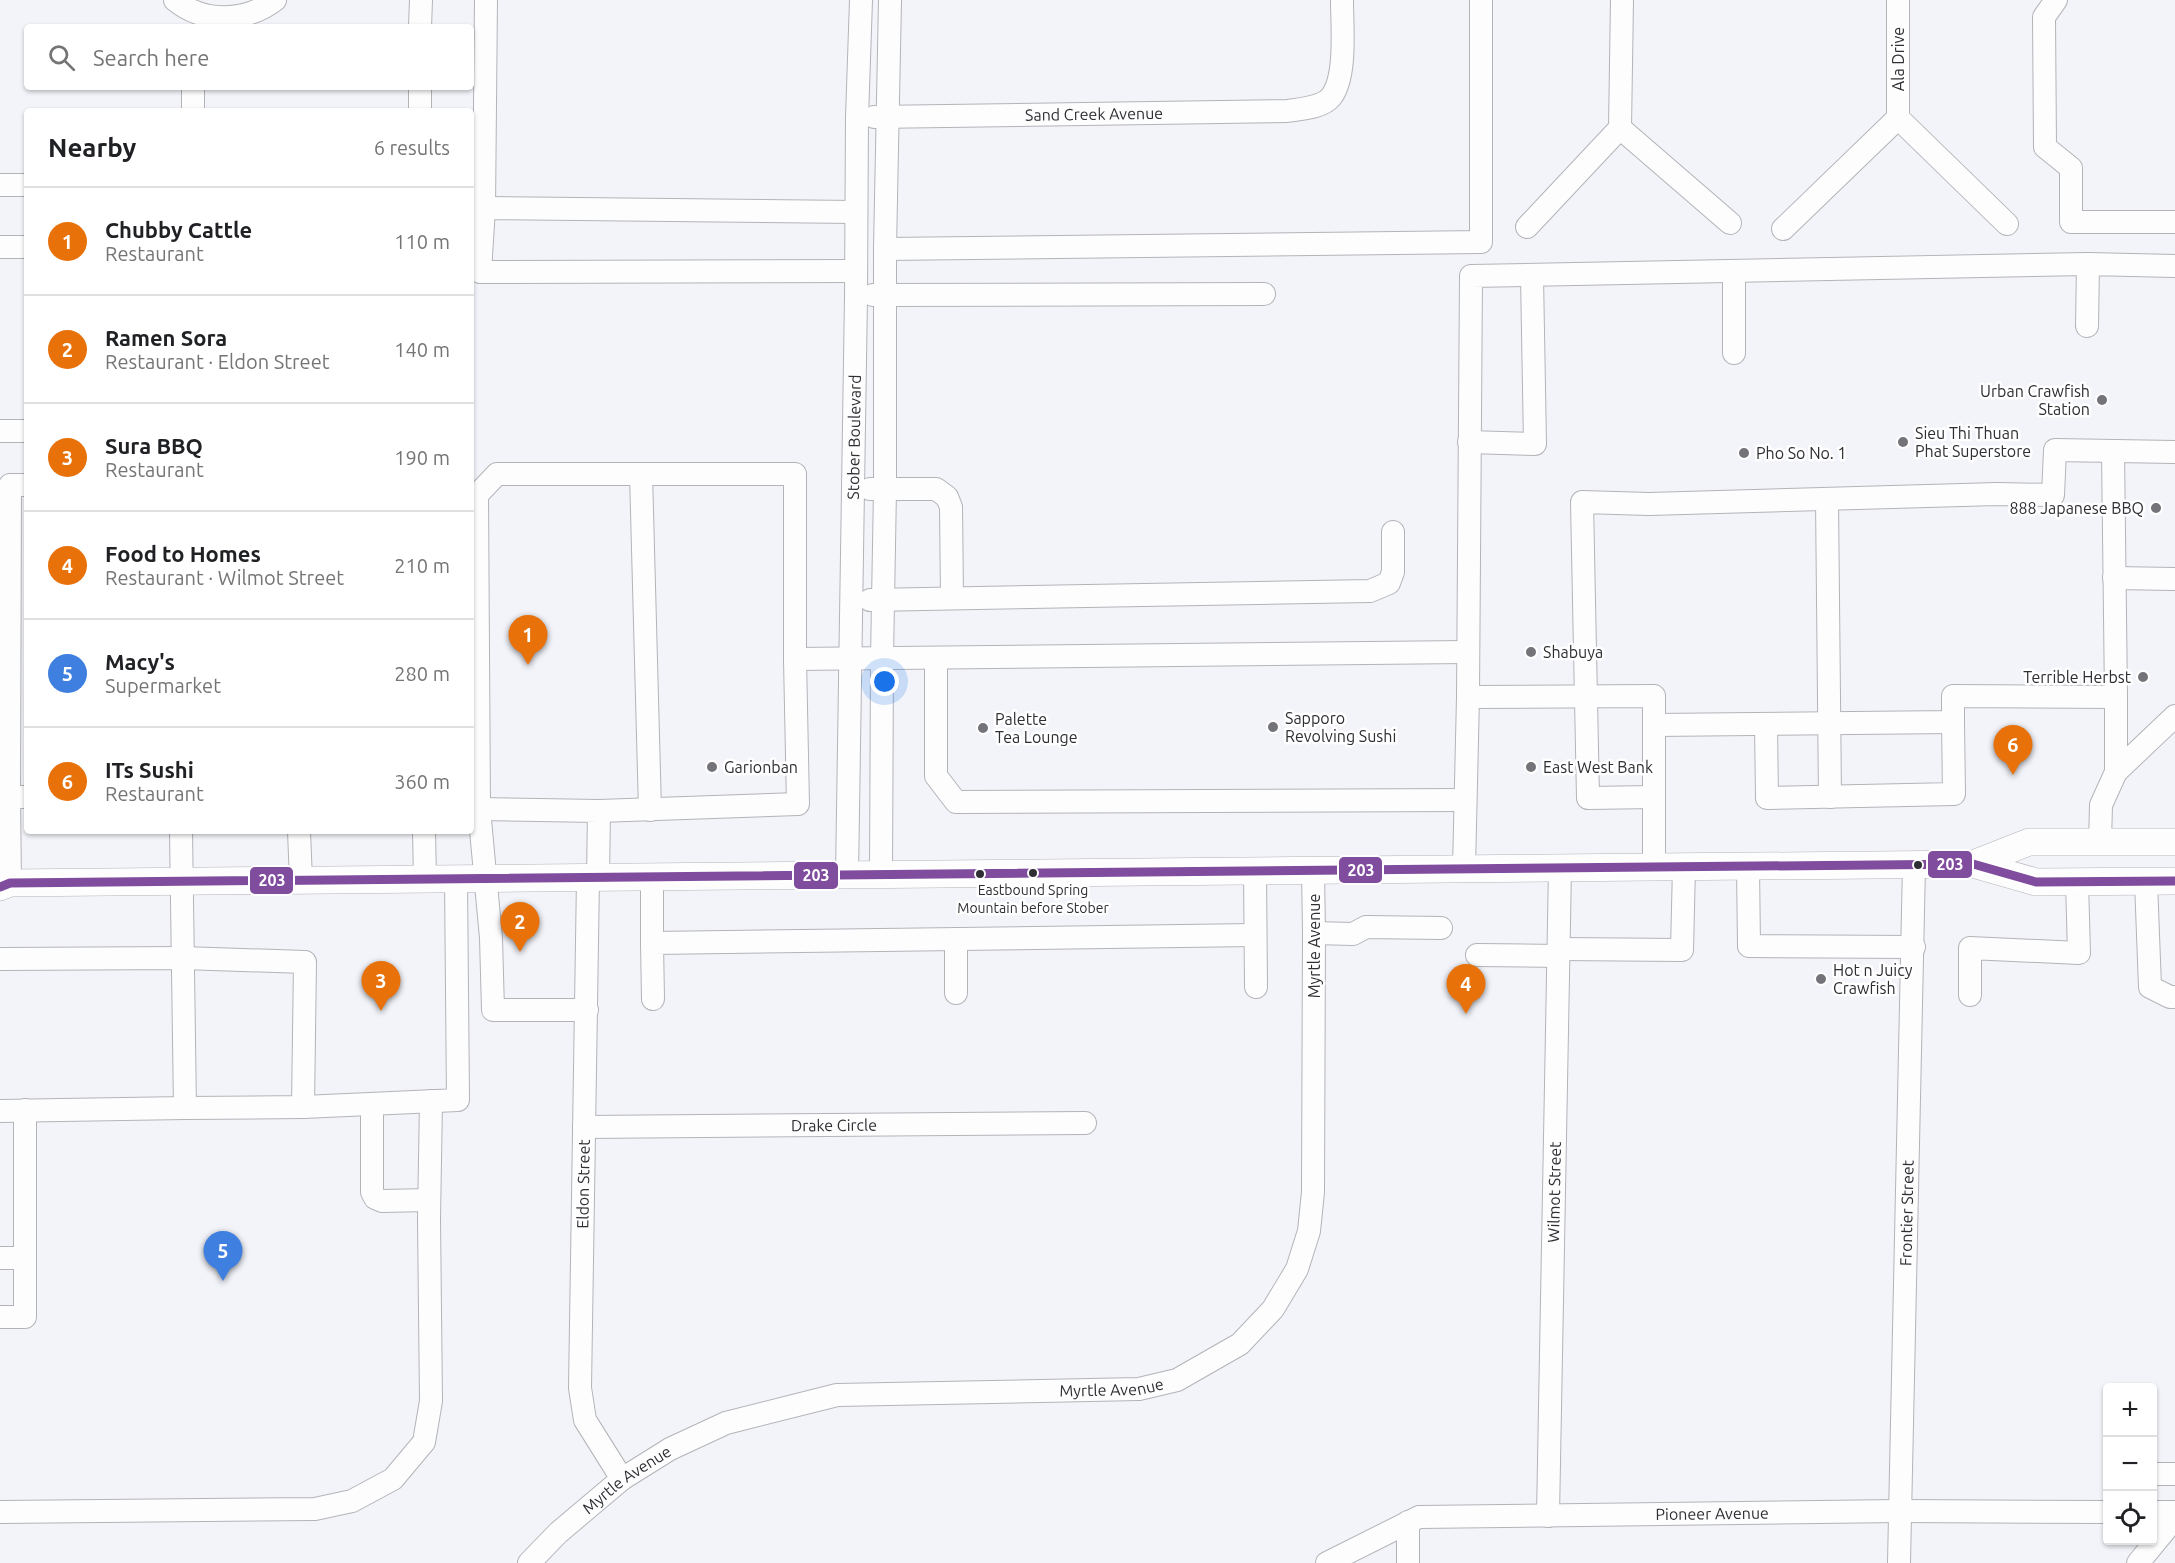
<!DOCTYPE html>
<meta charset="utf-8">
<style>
:root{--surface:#fff;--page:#f2f2f2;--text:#202124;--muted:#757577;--line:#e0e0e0;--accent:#7c3aed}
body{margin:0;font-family:Ubuntu,sans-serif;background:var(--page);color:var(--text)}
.controls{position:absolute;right:18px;bottom:18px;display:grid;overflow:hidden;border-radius:6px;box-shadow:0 2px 4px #0004}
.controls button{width:54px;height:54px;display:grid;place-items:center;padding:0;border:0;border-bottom:2px solid var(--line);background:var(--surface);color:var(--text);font:30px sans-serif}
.you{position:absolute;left:885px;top:682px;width:21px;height:21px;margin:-15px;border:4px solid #fff;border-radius:50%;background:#1a73e8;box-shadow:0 0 0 9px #1a73e833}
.badge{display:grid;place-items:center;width:39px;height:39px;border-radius:50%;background:var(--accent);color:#fff;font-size:20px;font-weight:700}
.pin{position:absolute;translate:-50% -50px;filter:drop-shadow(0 2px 3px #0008)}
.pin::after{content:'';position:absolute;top:32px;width:21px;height:18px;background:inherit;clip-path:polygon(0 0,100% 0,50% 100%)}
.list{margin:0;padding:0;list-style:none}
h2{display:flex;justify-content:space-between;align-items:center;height:78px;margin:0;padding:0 24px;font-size:26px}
h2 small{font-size:20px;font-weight:400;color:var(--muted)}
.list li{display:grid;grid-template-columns:39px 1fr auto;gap:18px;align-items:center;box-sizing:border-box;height:108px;padding:0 24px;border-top:2px solid var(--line)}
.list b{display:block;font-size:22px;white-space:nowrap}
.list p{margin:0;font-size:20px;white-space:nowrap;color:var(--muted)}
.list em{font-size:20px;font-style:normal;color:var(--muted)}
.icon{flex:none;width:33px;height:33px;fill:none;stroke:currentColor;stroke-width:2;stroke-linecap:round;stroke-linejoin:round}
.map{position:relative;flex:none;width:2175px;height:1563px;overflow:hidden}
.search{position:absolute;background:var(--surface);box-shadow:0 2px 4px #0004;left:24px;top:24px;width:450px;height:66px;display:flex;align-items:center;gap:15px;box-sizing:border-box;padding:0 21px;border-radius:6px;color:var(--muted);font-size:22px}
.panel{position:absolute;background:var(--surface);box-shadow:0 2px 4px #0004;left:24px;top:108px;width:450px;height:726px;border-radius:6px}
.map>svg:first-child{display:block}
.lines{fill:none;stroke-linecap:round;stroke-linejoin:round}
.minor-casing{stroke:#b3b4b8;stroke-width:24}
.major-casing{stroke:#b3b4b8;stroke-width:28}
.minor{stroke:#fdfdfe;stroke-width:22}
.major{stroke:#fdfdfe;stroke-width:27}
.bus-1-casing{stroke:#fff;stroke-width:14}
.bus-1{stroke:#804c9e;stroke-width:9}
.poi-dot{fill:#737379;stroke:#fff;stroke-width:2}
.bus-dot{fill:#2e2e33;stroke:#fff;stroke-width:2}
.labels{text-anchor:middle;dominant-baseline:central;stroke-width:5;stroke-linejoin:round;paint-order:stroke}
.bus-label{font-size:14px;fill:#2e2e33;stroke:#fff}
.street-label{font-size:16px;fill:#2e2e33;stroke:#fff}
.poi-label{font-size:16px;fill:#2e2e33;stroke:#fff;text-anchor:start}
.line-badge{stroke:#fff;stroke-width:2}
.badge-label{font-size:16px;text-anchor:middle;font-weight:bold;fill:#fff}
</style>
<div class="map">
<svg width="2175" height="1563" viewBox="0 0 2175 1563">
<rect width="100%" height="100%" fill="#f3f4fa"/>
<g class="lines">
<defs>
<g id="minor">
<path d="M 175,0 C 204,24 246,22 275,0"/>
<path d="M 1898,0 L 1898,118"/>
<path d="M 2056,0 L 2044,17 L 2045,147 L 2071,168 L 2071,222 L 2175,222"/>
<path d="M 420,27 L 421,0"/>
<path d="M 193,87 L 193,111"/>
<path d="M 420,111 L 420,87"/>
<path id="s1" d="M 874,117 L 1287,111 C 1300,109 1322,108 1331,97 C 1347,77 1342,26 1342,0"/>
<path d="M 1898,118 L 2007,224"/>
<path d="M 1620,128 L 1730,223"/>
<path d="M 1620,128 L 1622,0"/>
<path d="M 0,185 L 27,185"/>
<path d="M 484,208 L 486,0"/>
<path d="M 856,212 L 484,208 L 480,272 L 856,271"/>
<path d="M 1527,227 L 1620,128"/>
<path d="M 1783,229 L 1898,118"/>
<path d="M 0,247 L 27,247"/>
<path d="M 885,249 L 1481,242 L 1481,0"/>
<path d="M 1734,272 L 1734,353"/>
<path d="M 873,295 L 1264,294"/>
<path d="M 2087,326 L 2088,264 L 2175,266"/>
<path d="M 0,431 L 27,431"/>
<path d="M 1469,442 L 1535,444 L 1532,276"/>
<path d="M 641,474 L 650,810"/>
<path d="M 870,489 L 936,489 L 947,497 L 951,507 L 952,597"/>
<path d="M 1827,499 L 1830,797"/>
<path d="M 2114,578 L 2175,579"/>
<path d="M 870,600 L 1370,591 L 1389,583 L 1393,572 L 1393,532"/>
<path d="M 936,658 L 936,776 L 956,802 L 1465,800"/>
<path d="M 795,659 L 1467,652"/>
<path d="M 1468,697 L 1654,696 L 1654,867"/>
<path d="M 1766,724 L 1767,798 L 1954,794 L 1953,722"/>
<path d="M 1655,725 L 1953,722 L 1953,696 L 2116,697 L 2113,451"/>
<path d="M 2116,772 L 2175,716"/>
<path d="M 9,797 L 10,485 L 27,485"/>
<path d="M 1654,797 L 1588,798 L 1582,502 L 1649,504 L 1997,494 L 2053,495 L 2055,450 L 2175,452"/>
<path d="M 479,809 L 599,811 L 598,878"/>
<path d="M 299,831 L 301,881"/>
<path d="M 424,831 L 425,880"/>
<path d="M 2100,842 L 2101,805 L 2116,772 L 2116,697"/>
<path d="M 1748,867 L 1749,946 L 1914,947"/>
<path d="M 1464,869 L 1468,697 L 1471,276 L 2088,264"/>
<path d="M 1255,872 L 1256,987"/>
<path id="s2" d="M 847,875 L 856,296 L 857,118 L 861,0"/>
<path d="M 881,875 L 882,658 L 885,489 L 885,249 L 890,0"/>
<path d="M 588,878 L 580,1388 L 585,1420 L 622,1479"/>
<path d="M 652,878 L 652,943"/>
<path d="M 2146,882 L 2150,987 L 2170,997 L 2175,997"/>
<path d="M 10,883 L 9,797 L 27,797"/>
<path d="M 1314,933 L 1353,934 L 1366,927 L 1441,928"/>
<path d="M 956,939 L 956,993"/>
<path d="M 1559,949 L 1682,950 L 1684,867"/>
<path d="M 1477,955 L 1559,956"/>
<path d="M 0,959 L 183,958 L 305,962 L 303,1107 L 185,1108"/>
<path d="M 1970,995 L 1970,948 L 2079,953 L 2077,882"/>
<path d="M 653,999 L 652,943 L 1255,935"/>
<path d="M 587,1010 L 493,1010 L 491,938 L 479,809 L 477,495 L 497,474 L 795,474 L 795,659 L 798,804 L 599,811"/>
<path d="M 372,1104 L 372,1192 L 375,1198 L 382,1201 L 429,1200"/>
<path d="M 303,1107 L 458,1100 L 456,879"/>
<path d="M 0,1111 L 185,1108 L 181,831"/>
<path id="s3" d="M 584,1127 L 1085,1123"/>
<path d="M 0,1258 L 25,1258"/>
<path d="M 0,1317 L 25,1317 L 25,1110"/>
<path d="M 2152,1474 L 2175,1474"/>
<path d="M 0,1512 L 315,1509 L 352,1501 L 393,1479 L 424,1442 L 431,1401 L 429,1219 L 431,1101"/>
<path d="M 2152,1512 L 2175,1512"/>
<path id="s4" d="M 1548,1516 L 1560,868"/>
<path id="s5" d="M 529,1563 L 558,1533 L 622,1479 L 670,1449 L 726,1423 L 837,1395 L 1139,1389 L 1177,1380 L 1240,1344 L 1273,1309 L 1297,1269 L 1309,1231 L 1313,1192 L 1314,933 L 1313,871"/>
<path id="s6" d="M 1327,1563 L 1419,1517 L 1899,1511 L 2108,1512"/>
<path d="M 1408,1563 L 1408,1522"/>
<path id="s7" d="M 1899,1563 L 1914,865"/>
<path d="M 2138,1563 L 2175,1518"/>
</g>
<path id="major" d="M 1973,864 L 2029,842 L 2175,842
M 0,887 L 10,883 L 1973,864 L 2036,882 L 2175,881"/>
</defs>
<use href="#minor" class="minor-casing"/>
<use href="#major" class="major-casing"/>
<use href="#minor" class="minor"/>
<use href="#major" class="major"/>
<defs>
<path id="bus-1" d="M 0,887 L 10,883 L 1973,864 L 2036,882 L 2175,881"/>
</defs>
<use href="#bus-1" class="bus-1-casing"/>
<use href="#bus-1" class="bus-1"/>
</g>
<g class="poi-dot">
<circle cx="2102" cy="400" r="6"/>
<circle cx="1903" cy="442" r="6"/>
<circle cx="1744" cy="453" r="6"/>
<circle cx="2156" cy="508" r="6"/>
<circle cx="1531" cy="652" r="6"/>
<circle cx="2143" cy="677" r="6"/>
<circle cx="1273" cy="727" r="6"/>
<circle cx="983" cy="728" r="6"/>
<circle cx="712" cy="767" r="6"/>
<circle cx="1531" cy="767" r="6"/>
<circle cx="1821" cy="979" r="6"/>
</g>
<g class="bus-dot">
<circle cx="1918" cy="865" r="5"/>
<circle cx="1033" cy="873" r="5"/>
<circle cx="980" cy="874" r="5"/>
</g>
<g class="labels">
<g class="bus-label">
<text x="1033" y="890">Eastbound Spring<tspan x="1033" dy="18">Mountain before Stober</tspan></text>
</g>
<g class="street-label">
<text transform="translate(1898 59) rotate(-90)">Ala Drive</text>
<text stroke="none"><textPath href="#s1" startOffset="220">Sand Creek Avenue</textPath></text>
<text stroke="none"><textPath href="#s2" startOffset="438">Stober Boulevard</textPath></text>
<text transform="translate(1314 946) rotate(-90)">Myrtle Avenue</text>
<text stroke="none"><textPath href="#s3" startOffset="250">Drake Circle</textPath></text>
<text transform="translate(583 1184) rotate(-89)">Eldon Street</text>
<text stroke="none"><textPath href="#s4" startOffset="324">Wilmot Street</textPath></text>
<text stroke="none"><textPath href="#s7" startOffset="350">Frontier Street</textPath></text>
<text stroke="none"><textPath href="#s5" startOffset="633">Myrtle Avenue</textPath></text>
<text stroke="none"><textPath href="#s5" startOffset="129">Myrtle Avenue</textPath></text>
<text stroke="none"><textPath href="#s6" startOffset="396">Pioneer Avenue</textPath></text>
</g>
<g class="poi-label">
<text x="2090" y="391" text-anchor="end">Urban Crawfish<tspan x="2090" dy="18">Station</tspan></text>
<text x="1915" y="433">Sieu Thi Thuan<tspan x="1915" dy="18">Phat Superstore</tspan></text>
<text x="1756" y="453">Pho So No. 1</text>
<text x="2144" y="508" text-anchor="end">888 Japanese BBQ</text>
<text x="1543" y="652">Shabuya</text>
<text x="2131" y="677" text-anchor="end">Terrible Herbst</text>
<text x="1285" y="718">Sapporo<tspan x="1285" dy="18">Revolving Sushi</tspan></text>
<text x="995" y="719">Palette<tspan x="995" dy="18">Tea Lounge</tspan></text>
<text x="724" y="767">Garionban</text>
<text x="1543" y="767">East West Bank</text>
<text x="1833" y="970">Hot n Juicy<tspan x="1833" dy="18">Crawfish</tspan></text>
</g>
</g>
<g class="line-badge">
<rect x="1927" y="850" width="46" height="29" rx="6" fill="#804c9e"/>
<rect x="1338" y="856" width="45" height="28" rx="6" fill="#804c9e"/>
<rect x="793" y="861" width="46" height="29" rx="6" fill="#804c9e"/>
<rect x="249" y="866" width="45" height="29" rx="6" fill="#804c9e"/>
</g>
<g class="badge-label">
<text x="1950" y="870">203</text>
<text x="1361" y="876">203</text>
<text x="816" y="881">203</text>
<text x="272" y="886">203</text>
</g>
</svg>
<div class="controls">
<button>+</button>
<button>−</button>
<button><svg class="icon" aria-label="locate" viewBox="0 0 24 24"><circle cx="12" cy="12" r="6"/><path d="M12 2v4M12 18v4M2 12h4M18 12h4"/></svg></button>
</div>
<div class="you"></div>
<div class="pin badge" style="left:528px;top:665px;background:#e8710a">1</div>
<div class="pin badge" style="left:520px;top:952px;background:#e8710a">2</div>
<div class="pin badge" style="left:381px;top:1011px;background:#e8710a">3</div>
<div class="pin badge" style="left:1466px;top:1014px;background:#e8710a">4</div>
<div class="pin badge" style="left:223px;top:1281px;background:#3f7fe0">5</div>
<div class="pin badge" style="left:2013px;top:775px;background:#e8710a">6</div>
<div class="search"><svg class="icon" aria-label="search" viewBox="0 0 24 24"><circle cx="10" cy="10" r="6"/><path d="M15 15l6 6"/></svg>Search here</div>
<section class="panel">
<h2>Nearby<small>6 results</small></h2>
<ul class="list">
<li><span class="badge" style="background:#e8710a">1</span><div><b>Chubby Cattle</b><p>Restaurant</p></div><em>110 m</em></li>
<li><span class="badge" style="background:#e8710a">2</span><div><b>Ramen Sora</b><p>Restaurant · Eldon Street</p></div><em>140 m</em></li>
<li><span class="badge" style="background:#e8710a">3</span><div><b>Sura BBQ</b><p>Restaurant</p></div><em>190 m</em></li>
<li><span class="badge" style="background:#e8710a">4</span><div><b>Food to Homes</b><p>Restaurant · Wilmot Street</p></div><em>210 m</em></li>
<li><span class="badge" style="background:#3f7fe0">5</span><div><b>Macy's</b><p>Supermarket</p></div><em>280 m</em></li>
<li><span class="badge" style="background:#e8710a">6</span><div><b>ITs Sushi</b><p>Restaurant</p></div><em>360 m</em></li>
</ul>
</section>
</div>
